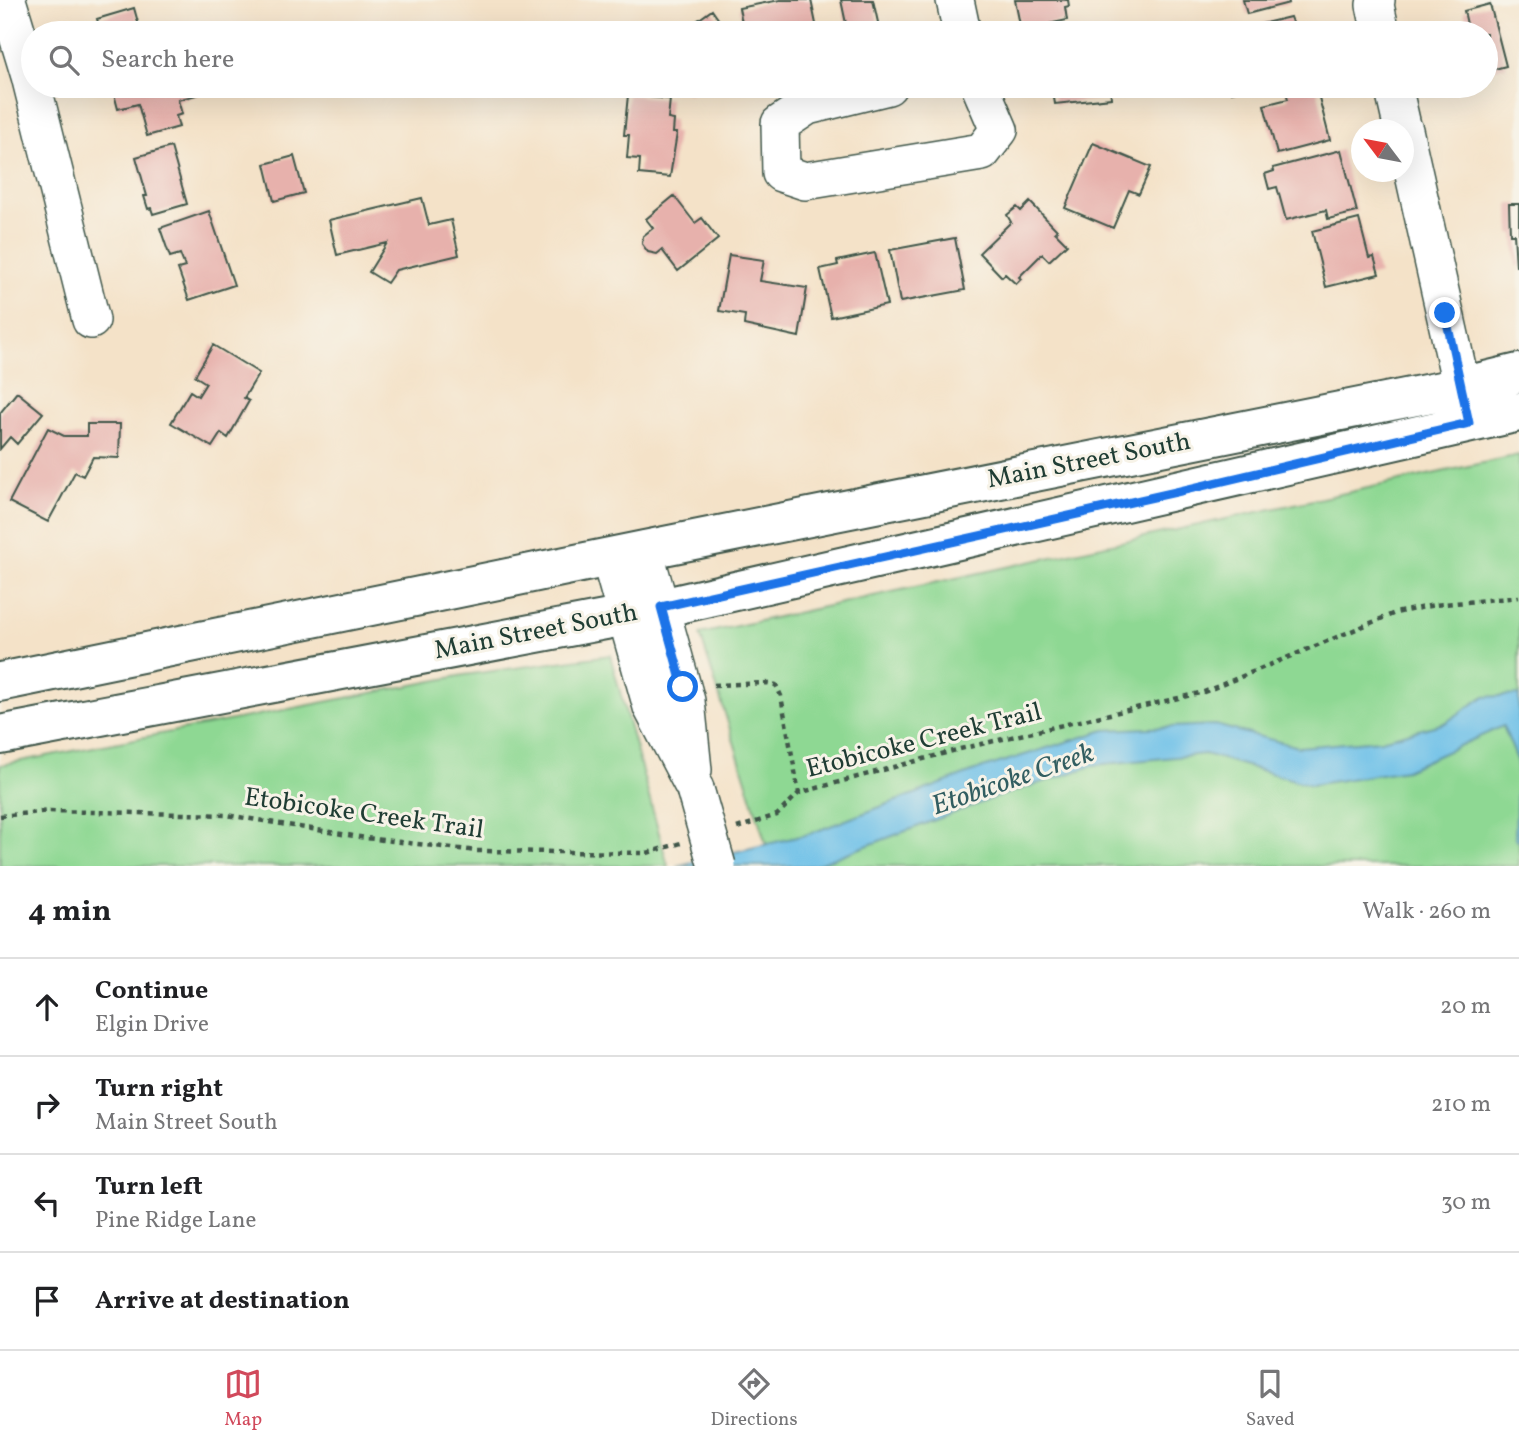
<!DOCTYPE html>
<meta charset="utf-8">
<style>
:root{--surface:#fff;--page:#f6f6f6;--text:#202124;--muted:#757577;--line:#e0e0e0;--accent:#d1495b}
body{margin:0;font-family:Vollkorn,serif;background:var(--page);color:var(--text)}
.compass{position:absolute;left:1351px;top:119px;width:63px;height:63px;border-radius:50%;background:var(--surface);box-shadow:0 7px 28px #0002;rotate:302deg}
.stop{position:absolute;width:21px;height:21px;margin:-16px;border:5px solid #1a73e8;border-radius:50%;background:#fff}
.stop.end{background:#1a73e8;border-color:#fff;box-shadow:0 2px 7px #0008}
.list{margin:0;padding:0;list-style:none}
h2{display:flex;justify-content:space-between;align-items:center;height:91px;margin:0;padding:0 28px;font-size:30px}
h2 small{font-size:23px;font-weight:400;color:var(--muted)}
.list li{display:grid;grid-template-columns:46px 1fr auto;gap:21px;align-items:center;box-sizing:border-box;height:98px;padding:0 28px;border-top:2px solid var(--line)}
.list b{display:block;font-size:26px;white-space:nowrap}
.list p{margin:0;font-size:23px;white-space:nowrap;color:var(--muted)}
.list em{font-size:23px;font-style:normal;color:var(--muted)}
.icon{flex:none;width:38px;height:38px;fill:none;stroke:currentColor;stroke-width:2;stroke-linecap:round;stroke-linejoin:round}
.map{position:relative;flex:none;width:1519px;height:866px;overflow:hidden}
.search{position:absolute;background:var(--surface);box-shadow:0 7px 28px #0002;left:21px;right:21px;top:21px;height:77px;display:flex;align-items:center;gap:18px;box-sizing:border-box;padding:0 24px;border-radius:38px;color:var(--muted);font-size:26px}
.sheet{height:483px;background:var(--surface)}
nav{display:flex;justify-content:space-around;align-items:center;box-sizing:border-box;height:98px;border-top:2px solid var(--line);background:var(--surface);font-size:19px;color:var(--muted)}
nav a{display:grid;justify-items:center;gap:4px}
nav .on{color:var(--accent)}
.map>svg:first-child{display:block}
.green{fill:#8ed893;stroke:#568a64;stroke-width:2}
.water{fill:#6cc0e8;stroke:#467e8e;stroke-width:2}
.building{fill:#e7b1ac}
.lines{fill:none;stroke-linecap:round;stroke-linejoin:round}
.minor-casing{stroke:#3f564a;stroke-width:40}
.major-casing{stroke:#3f564a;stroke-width:42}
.path{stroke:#3f564a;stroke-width:4.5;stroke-dasharray:5 5;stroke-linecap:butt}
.minor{stroke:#fff;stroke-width:37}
.major{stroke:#fff;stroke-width:38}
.minor-bridge-casing{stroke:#3f564a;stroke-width:40;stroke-linecap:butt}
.minor-bridge{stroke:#fff;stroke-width:37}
.route{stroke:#1a73e8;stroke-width:9}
.labels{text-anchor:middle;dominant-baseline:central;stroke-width:6;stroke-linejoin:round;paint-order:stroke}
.street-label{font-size:26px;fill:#1f3d34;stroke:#f7f3e8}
.water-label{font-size:28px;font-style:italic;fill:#325e61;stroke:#f7f3e8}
</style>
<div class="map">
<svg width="1519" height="866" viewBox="0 0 1519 866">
<rect width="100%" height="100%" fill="#f7f3e8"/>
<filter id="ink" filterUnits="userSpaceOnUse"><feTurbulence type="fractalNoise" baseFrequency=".0143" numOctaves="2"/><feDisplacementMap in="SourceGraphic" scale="14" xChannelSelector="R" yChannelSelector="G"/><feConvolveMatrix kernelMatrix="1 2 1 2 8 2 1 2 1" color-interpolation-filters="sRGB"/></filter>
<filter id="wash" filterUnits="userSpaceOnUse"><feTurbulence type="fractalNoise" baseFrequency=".00686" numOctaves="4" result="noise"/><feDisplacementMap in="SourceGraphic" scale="28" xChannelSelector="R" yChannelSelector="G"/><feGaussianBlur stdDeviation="1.57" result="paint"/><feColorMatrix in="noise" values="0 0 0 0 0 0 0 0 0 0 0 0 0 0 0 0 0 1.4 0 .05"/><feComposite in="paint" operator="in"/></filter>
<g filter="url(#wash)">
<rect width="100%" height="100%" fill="#f4e2c8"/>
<path class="green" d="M 1519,455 L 1519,866 L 773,866 L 700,634 Z
M 610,655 L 668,866 L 0,866 L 0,765 L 464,675 Z"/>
<path class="water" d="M 1519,695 L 1519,842 L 1515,838 L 1518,762 L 1503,726 L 1406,770 L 1311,785 L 1205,754 L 1095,765 L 991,799 L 813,866 L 676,866 L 809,834 L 983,768 L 1105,730 L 1215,725 L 1299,747 L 1381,740 L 1445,723 L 1483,697 Z"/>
<g id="blocks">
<path class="building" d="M 780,0 L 811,0 L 817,29 L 794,33 L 744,33 L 739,8 Z
M 841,0 L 873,0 L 879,27 L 848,33 Z
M 1015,0 L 1068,0 L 1069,6 L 1065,7 L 1067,20 L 1021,30 Z
M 1243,0 L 1288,0 L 1289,3 L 1247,14 Z
M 1490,4 L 1506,66 L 1491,70 L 1492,73 L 1486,75 L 1486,33 L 1469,33 L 1464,11 Z
M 134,8 L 141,33 L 101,33 L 97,19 Z
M 712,10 L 728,33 L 680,33 Z
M 1290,17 L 1296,33 L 1228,33 L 1228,32 Z
M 112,86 L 201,86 L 203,93 L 178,100 L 182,114 L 176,116 L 179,127 L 147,136 L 138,104 L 118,109 Z
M 682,86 L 699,86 L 688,94 Z
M 1052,86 L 1110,86 L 1111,98 L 1055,104 Z
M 1231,86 L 1252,86 L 1252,87 L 1232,92 Z
M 1294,86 L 1316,86 L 1330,140 L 1277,154 L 1264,105 L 1288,99 L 1285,88 Z
M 628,95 L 670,99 L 668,119 L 674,120 L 673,133 L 677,133 L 670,177 L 639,174 L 640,159 L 627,158 L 629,135 L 624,135 Z
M 1093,143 L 1151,167 L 1139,194 L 1129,190 L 1113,228 L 1065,208 Z
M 171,147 L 187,204 L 153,214 L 151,208 L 148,209 L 144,196 L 147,196 L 136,157 Z
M 1341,150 L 1357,212 L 1328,219 L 1326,210 L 1286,220 L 1277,187 L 1269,189 L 1265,174 L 1274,171 L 1273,168 Z
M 294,156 L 304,193 L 274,201 L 265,164 Z
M 674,196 L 695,223 L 702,218 L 718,239 L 678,271 L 662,250 L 657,254 L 648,252 L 642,244 L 643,236 L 653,228 L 646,219 Z
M 422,198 L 429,225 L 451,220 L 459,255 L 396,270 L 387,283 L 369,272 L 387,243 L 337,255 L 329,220 Z
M 1030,202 L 1057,230 L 1055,232 L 1067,244 L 1049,261 L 1042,254 L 1019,277 L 1021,279 L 1016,284 L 1005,274 L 1002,277 L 979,253 L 1011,222 L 1007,215 L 1017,207 L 1021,211 Z
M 1509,204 L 1519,204 L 1519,266 L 1516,266 L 1514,234 L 1510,234 Z
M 209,211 L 234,285 L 189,300 L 178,269 L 185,267 L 180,254 L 170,257 L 160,228 Z
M 1359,219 L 1369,258 L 1374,257 L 1379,274 L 1326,287 L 1312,231 Z
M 955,238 L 965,290 L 900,302 L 890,250 Z
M 875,253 L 887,305 L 831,317 L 820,269 L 838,265 L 837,261 Z
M 729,255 L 764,260 L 760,281 L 807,288 L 799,337 L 744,325 L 745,315 L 719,311 Z
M 213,345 L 259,373 L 244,398 L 249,401 L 228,438 L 221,433 L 212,447 L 171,423 L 190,391 L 198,396 L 206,383 L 195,376 Z
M 17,392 L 43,413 L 17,444 L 10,437 L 0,449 L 0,413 Z
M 87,424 L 120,424 L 119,458 L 93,457 L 83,476 L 75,472 L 48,522 L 9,502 L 48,428 L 64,436 L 87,436 Z"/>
</g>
</g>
<g filter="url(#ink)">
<use href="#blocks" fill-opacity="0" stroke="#3f564a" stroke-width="2"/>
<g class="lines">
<defs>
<path id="minor" d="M 7,0 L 30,76 L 91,320
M 955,0 L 962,33
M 1376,0 L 1375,5 L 1381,33
M 888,86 L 807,106 L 780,124 L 781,173 L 805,181 L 982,152 L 999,130 L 980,86
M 1393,86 L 1403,130
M 1404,130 L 1468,416
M 644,550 L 686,701 L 693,770
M 610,558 L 652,707 L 695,789"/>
<path id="major" d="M 0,682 L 644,550 L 1461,387 L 1519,373
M 0,735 L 626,616 L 1519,412"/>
</defs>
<use href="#minor" class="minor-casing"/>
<use href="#major" class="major-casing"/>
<path class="path" d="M 714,685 L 768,683 L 776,685 L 781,696 L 799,793
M 0,816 L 49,811 L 227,815 L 366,838 L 477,851 L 647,853 L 681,843
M 737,828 L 777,815 L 799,793 L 960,749 L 1204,692 L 1395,613 L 1434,605 L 1519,597"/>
<use href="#minor" class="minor"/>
<use href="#major" class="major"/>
<defs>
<path id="minor-bridge" d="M 695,789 L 717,866"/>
</defs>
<use href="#minor-bridge" class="minor-bridge-casing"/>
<use href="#minor-bridge" class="minor-bridge"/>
</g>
</g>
<g class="lines" filter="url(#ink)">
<path class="route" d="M 683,687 L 661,607 L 1176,492 L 1469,423 L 1445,313"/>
</g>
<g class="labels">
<g class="street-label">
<text transform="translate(1089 461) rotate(-11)">Main Street South</text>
<text transform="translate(536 632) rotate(-11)">Main Street South</text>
<text transform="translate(924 741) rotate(-14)">Etobicoke Creek Trail</text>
<text transform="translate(364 814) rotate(8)">Etobicoke Creek Trail</text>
</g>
<g class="water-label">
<text transform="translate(1013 780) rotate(-19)">Etobicoke Creek</text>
</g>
</g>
</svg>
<svg class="compass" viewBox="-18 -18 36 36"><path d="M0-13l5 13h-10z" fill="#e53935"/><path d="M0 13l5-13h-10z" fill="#757577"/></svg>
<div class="stop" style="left:683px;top:687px"></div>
<div class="stop end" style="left:1445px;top:313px"></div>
<div class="search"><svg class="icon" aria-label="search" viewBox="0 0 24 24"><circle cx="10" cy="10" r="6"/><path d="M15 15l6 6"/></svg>Search here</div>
</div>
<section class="sheet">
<h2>4 min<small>Walk · 260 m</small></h2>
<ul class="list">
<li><svg class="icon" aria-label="ahead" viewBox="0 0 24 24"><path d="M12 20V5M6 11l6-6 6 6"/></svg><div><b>Continue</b><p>Elgin Drive</p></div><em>20 m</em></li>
<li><svg class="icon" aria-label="right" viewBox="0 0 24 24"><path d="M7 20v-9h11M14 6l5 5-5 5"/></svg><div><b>Turn right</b><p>Main Street South</p></div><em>210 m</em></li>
<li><svg class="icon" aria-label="left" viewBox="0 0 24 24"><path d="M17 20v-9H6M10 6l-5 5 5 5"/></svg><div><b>Turn left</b><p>Pine Ridge Lane</p></div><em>30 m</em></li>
<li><svg class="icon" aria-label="arrive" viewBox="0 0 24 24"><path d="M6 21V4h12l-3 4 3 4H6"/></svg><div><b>Arrive at destination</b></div></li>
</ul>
</section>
<nav>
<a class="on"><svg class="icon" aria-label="map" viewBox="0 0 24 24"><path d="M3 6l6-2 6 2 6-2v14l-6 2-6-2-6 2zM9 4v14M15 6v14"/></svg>Map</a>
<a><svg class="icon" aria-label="directions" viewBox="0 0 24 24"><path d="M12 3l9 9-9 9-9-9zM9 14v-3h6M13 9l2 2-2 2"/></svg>Directions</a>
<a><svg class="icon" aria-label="saved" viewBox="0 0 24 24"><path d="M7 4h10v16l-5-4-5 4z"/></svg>Saved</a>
</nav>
